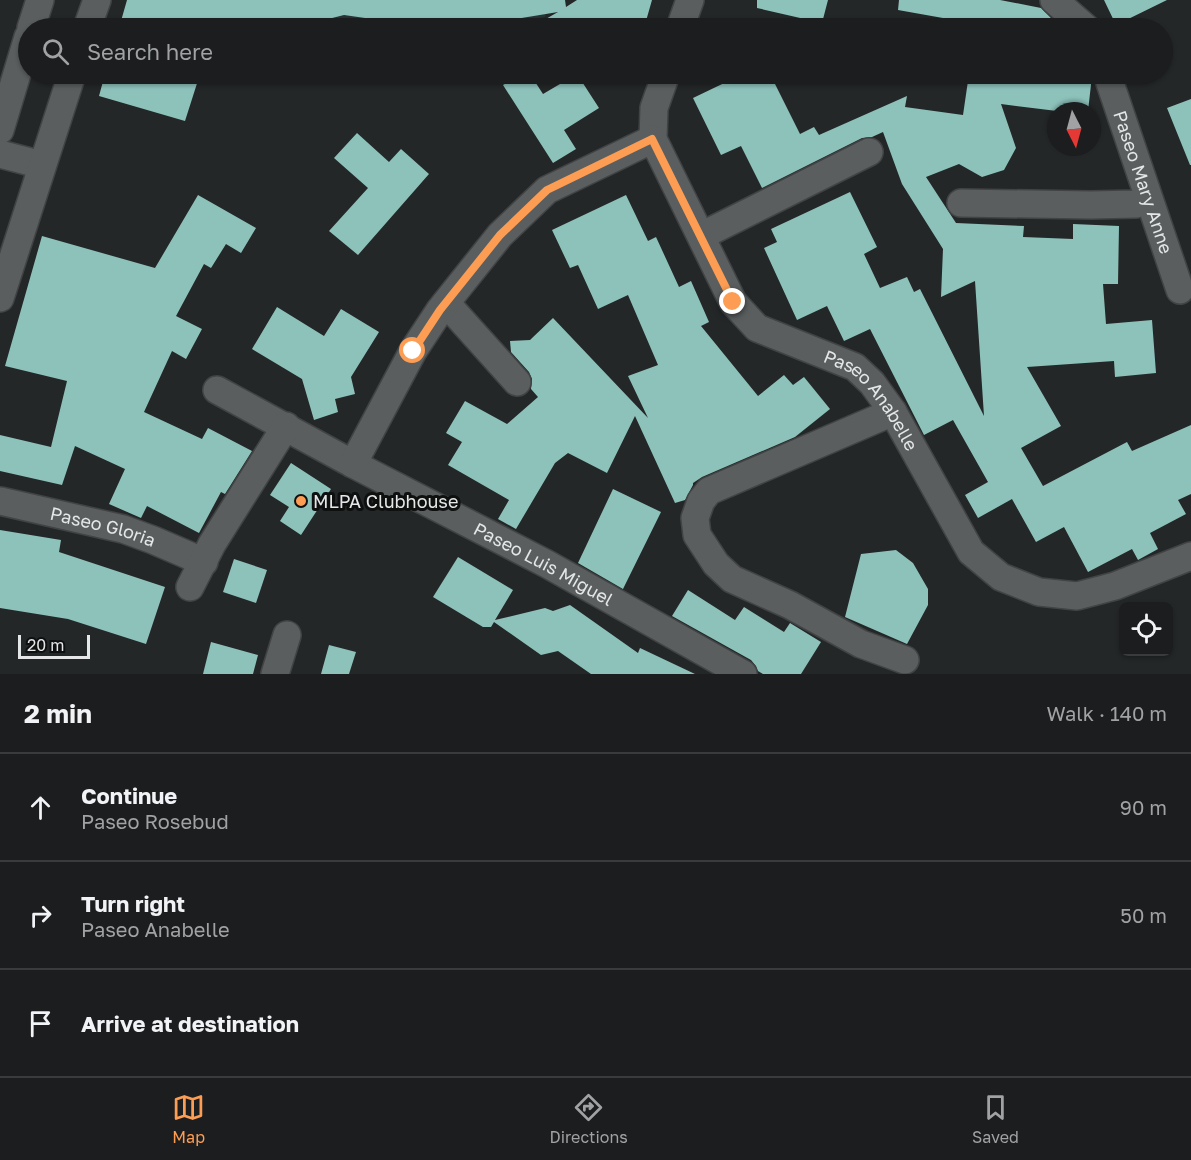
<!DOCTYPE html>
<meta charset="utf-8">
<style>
:root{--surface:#1b1d1e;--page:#242627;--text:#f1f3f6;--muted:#a0a2a4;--line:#393b3c;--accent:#fc9d53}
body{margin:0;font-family:"Golos Text",sans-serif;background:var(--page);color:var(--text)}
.controls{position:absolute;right:18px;bottom:18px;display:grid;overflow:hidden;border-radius:9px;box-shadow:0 2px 4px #0004}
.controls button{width:54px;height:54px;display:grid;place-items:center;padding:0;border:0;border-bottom:2px solid var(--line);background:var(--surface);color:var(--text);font:30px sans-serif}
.compass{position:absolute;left:1047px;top:102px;width:54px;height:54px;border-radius:50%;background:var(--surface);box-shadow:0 2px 4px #0004;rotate:174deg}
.scale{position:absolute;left:18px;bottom:15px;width:72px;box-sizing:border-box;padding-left:6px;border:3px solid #e4e6e7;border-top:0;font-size:16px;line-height:21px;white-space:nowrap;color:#e4e6e7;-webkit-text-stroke:4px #0e1010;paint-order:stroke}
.stop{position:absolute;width:18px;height:18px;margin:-14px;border:4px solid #fc9d53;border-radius:50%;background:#fff}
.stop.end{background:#fc9d53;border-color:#fff;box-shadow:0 2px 6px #0008}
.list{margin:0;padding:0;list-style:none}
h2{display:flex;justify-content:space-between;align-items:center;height:78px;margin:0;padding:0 24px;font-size:26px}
h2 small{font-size:20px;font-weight:400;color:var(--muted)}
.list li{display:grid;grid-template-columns:39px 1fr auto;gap:18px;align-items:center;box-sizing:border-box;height:108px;padding:0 24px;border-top:2px solid var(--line)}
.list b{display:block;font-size:22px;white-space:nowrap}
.list p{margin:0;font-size:20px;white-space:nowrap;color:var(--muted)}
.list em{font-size:20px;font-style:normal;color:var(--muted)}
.icon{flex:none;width:33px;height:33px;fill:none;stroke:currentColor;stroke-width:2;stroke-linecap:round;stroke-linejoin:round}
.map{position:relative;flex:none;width:1191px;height:674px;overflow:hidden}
.search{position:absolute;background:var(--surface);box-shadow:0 2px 4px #0004;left:18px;right:18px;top:18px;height:66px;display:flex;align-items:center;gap:15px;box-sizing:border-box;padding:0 21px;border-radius:33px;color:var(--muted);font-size:22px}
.sheet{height:402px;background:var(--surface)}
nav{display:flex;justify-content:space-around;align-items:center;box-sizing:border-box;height:84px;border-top:2px solid var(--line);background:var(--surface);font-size:16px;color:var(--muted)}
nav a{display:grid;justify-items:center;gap:3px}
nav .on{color:var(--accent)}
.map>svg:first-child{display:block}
.built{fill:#283336}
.building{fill:#8dc2bb}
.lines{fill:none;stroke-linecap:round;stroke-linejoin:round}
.minor-casing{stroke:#414344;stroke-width:30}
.minor{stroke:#5a5e5f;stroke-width:27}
.route{stroke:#fc9d53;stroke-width:8}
.poi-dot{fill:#fc9d53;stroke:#0e1010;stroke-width:2}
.labels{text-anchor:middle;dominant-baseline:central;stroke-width:6;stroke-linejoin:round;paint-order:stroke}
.street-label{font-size:18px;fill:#e4e6e7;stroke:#0e1010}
.poi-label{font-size:18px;fill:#e4e6e7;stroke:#0e1010;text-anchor:start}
</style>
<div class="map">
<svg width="1191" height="674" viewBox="0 0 1191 674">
<rect width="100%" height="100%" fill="#242728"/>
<path class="built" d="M 247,0 L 551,0 L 545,17 L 490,27 L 235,28 Z"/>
<path class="building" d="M 127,0 L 565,0 L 566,7 L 577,0 L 652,0 L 644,28 L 530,28 L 558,12 L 497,22 L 372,19 L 344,15 L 293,28 L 119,28 Z
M 757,0 L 828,0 L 822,23 L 757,8 Z
M 899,0 L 1000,0 L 1041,8 L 1053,20 L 1051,28 L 999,28 L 898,10 Z
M 1104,0 L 1167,0 L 1116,25 Z
M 105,74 L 200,74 L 185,121 L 99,96 Z
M 522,74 L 530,74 L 543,94 L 577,74 L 599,108 L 564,130 L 576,149 L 553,163 L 503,85 Z
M 743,74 L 747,83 L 770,74 L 800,134 L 814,127 L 819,135 L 907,96 L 905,107 L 963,115 L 969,74 L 1072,74 L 1092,76 L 1088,111 L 1057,111 L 1001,104 L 1016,148 L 1004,170 L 982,177 L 959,164 L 926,177 L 956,223 L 1024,226 L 1023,237 L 1073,239 L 1073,224 L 1119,226 L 1118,284 L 1103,284 L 1106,324 L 1152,320 L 1156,373 L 1115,377 L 1114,361 L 1027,367 L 1061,426 L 1021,448 L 1043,486 L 1127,442 L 1132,451 L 1191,425 L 1191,494 L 1178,500 L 1186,514 L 1150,533 L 1158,549 L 1138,560 L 1132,549 L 1088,572 L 1064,527 L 1036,542 L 1012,499 L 978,518 L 965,495 L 988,482 L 953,420 L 924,435 L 870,329 L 844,341 L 827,306 L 797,320 L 764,248 L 777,242 L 771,229 L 850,192 L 877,247 L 864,254 L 880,288 L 907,277 L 914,292 L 920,289 L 984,416 L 975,281 L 941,297 L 943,249 L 902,184 L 883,132 L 872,137 L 862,138 L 762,188 L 741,146 L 721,155 L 693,98 Z
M 1191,99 L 1191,165 L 1190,165 L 1167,108 Z
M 357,133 L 389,162 L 401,149 L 429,174 L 358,255 L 329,231 L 368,188 L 334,158 Z
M 198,195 L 256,228 L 241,253 L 226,244 L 211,268 L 204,264 L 176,316 L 202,329 L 186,359 L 172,351 L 144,412 L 202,439 L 208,428 L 252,451 L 225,494 L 221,492 L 199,533 L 147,506 L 141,518 L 109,504 L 125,469 L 75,446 L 62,485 L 0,471 L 0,435 L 51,447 L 67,381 L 5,366 L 42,236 L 155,268 Z
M 626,195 L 648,241 L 656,237 L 679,287 L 691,281 L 709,322 L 701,326 L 758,396 L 784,375 L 793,385 L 804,377 L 830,409 L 795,437 L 702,477 L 693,483 L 693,485 L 685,500 L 675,503 L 635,416 L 607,473 L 568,453 L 555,463 L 516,529 L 498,519 L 509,500 L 448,465 L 462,442 L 446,433 L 465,401 L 507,424 L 538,397 L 531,389 L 532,379 L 529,372 L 511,352 L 510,341 L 530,340 L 553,318 L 648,418 L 628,376 L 658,365 L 628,295 L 598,309 L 578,265 L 570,268 L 552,230 Z
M 277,307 L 324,336 L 341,309 L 379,332 L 351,377 L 355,394 L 335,399 L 338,412 L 314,420 L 302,379 L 252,349 Z
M 291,463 L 331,489 L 301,535 L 280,521 L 289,507 L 270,495 Z
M 613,489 L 661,512 L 623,589 L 578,563 Z
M 0,530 L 61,540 L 59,552 L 165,587 L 146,644 L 68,619 L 0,608 Z
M 896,550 L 913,563 L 928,589 L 928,605 L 907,644 L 845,617 L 861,554 Z
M 458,557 L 513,590 L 495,620 L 545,608 L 553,611 L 570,605 L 638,653 L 640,648 L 695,674 L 591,674 L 558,651 L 541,655 L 494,622 L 491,627 L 483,627 L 433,597 Z
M 234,559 L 267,570 L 256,603 L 223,592 Z
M 688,590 L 735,620 L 744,607 L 784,632 L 790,623 L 821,642 L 801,674 L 763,674 L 758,671 L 756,666 L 751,660 L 672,616 Z
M 211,642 L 258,655 L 253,674 L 203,674 Z
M 329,645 L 356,652 L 349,674 L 321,674 Z"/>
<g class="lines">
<defs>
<g id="minor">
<path d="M 1054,0 L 1086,28"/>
<path d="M 31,28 L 40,0"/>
<path d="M 87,28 L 97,0"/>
<path d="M 680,28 L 690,0"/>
<path id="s1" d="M 666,74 L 654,108 L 653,139 L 733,302 L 757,328 L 855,367 L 872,383 L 893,412 L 971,552 L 1001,577 L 1039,592 L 1077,596 L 1115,586 L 1191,556"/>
<path id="s2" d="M 1107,74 L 1180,290"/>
<path d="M 0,130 L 28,37"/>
<path d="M 0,154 L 42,165"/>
<path d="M 961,203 L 1091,205 L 1136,204 L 1149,200"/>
<path d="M 701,236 L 869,152"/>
<path d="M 0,298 L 72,74"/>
<path d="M 446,303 L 517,382"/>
<path id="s3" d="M 217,390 L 353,464 L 547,564 L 743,674"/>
<path d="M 893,412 L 709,491 L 701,501 L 695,518 L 697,535 L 716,564 L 732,579 L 790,605 L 861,644 L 905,660"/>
<path d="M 353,464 L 413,351 L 440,310 L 500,235 L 547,190 L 653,139"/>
<path id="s4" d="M 0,501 L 123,529 L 153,540 L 204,562"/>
<path d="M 190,587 L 212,544 L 286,426"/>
<path d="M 275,674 L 287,635"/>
</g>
</defs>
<use href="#minor" class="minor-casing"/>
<use href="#minor" class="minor"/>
</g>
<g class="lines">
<path class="route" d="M 413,351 L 440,310 L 500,235 L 547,190 L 652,139 L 733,302"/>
</g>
<circle class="poi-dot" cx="301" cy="501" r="6"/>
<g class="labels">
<g class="street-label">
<text stroke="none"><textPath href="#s2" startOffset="114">Paseo Mary Anne</textPath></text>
<text stroke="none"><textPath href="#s1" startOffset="424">Paseo Anabelle</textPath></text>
<text stroke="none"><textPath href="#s4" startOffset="106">Paseo Gloria</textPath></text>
<text stroke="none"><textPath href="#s3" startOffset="370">Paseo Luis Miguel</textPath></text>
</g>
<g class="poi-label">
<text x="313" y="501">MLPA Clubhouse</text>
</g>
</g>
</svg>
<div class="controls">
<button><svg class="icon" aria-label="locate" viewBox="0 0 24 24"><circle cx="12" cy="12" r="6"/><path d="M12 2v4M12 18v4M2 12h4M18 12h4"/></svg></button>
</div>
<svg class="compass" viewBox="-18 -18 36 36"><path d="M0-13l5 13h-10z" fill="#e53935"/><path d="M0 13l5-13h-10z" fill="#a0a2a4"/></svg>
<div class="scale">20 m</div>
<div class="stop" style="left:413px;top:351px"></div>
<div class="stop end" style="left:733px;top:302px"></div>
<div class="search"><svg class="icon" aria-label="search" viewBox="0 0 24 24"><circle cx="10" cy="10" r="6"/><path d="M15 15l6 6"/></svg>Search here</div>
</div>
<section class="sheet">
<h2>2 min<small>Walk · 140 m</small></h2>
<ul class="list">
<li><svg class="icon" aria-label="ahead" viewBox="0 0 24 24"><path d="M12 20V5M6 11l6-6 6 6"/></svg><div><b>Continue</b><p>Paseo Rosebud</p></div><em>90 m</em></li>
<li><svg class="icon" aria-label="right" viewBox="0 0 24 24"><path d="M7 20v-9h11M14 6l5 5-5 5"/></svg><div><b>Turn right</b><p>Paseo Anabelle</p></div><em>50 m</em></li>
<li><svg class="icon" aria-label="arrive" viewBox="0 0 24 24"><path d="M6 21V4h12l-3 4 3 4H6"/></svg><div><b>Arrive at destination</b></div></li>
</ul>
</section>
<nav>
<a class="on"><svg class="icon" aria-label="map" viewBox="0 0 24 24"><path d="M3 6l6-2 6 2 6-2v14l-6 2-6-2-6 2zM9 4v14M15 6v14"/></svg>Map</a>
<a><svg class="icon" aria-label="directions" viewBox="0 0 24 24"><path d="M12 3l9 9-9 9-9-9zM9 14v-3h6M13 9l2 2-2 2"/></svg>Directions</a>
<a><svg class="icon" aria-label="saved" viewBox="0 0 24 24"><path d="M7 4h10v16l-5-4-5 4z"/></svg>Saved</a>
</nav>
